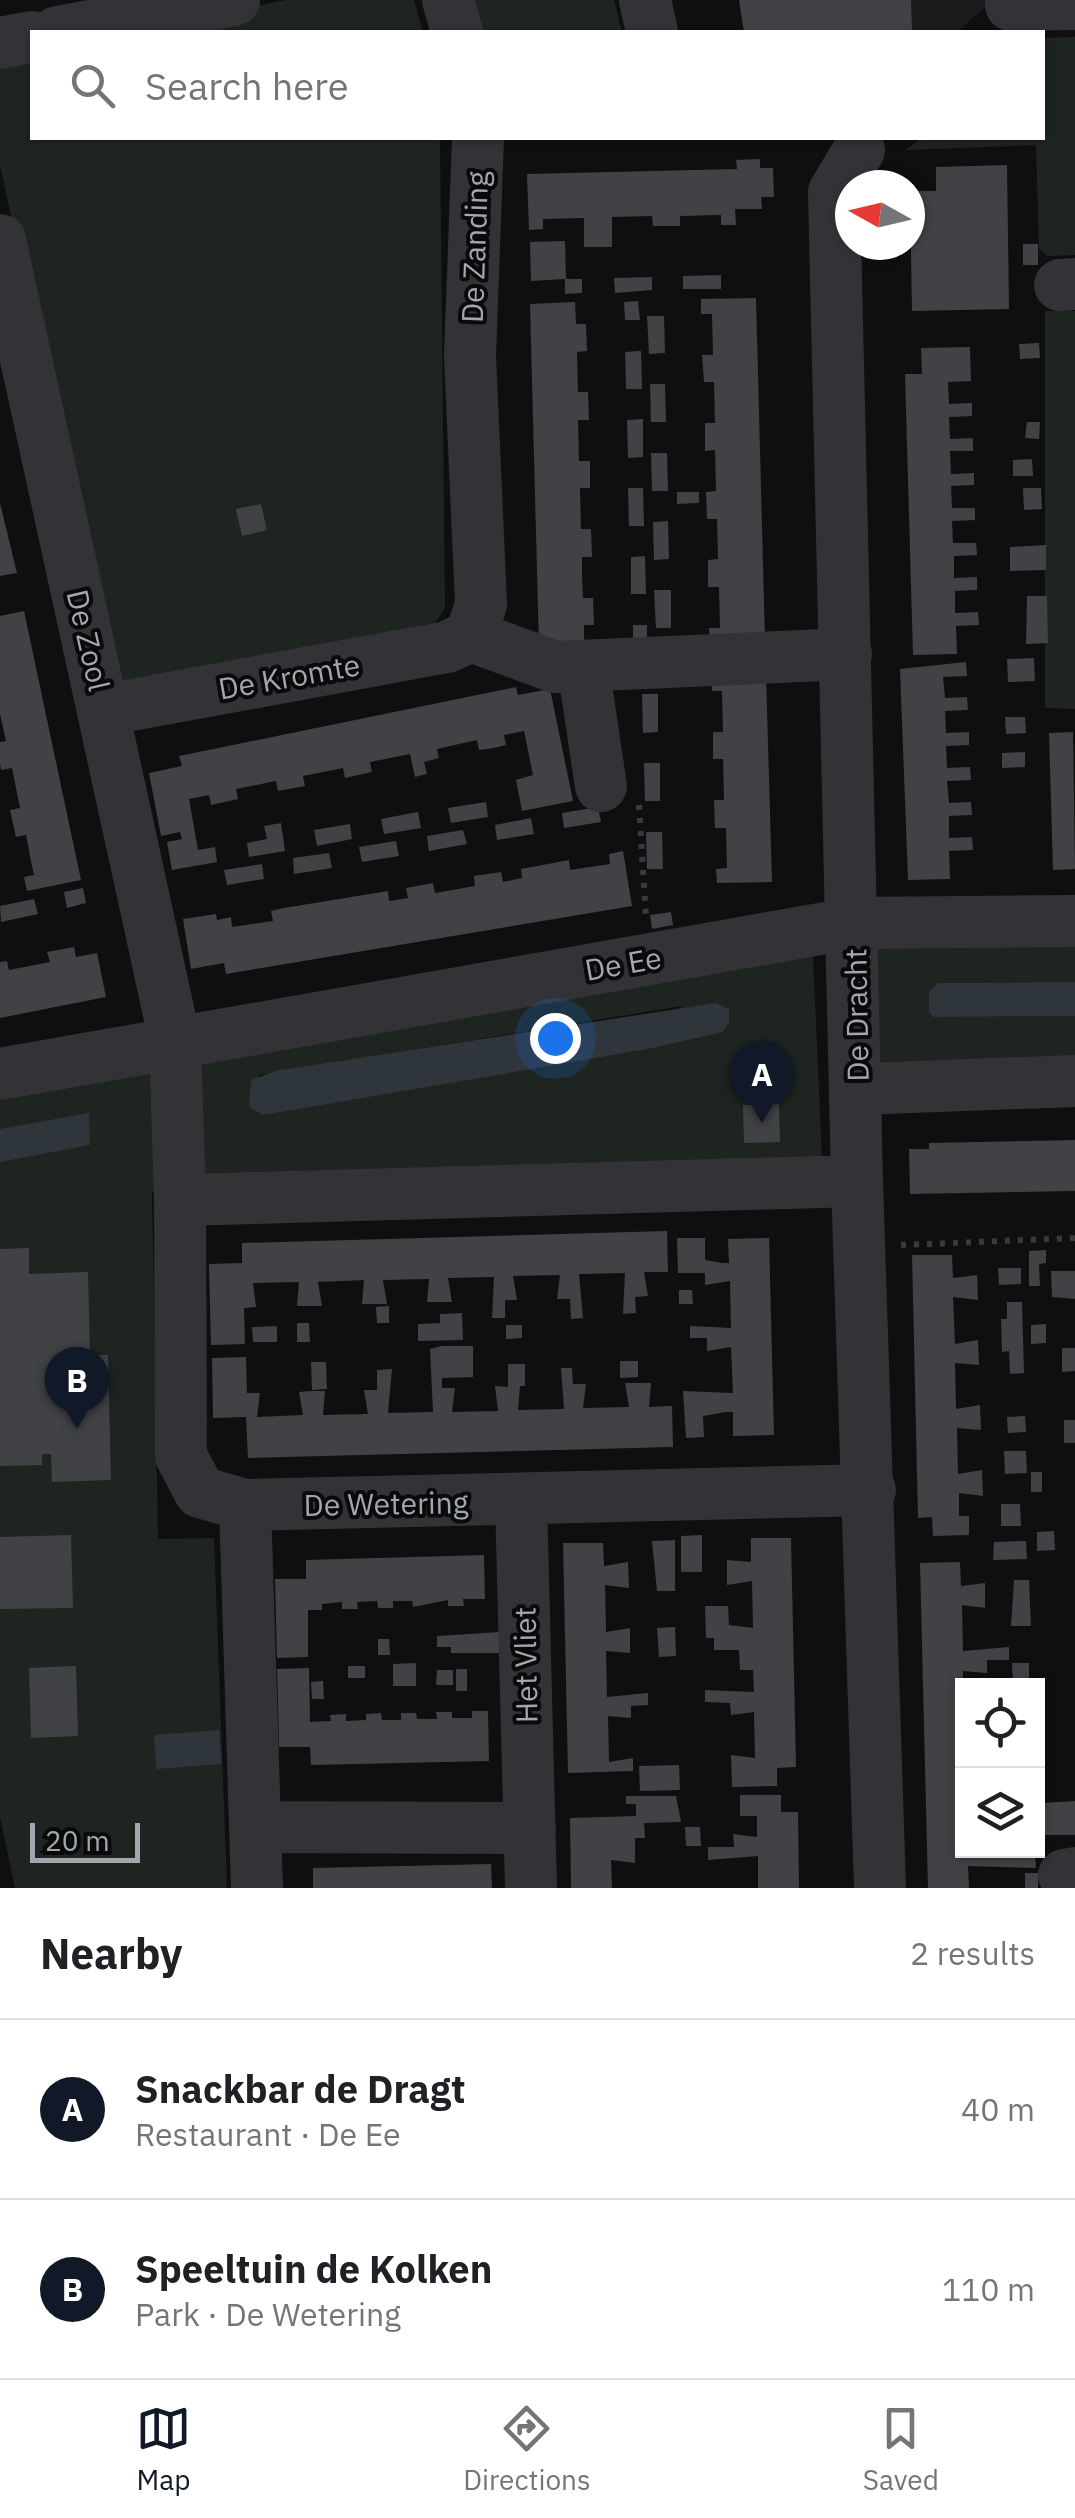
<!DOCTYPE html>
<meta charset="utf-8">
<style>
:root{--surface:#fff;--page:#f2f2f2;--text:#202124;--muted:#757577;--line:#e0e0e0;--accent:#111827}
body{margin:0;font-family:"IBM Plex Sans",sans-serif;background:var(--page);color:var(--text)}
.controls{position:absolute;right:30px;bottom:30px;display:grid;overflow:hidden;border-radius:0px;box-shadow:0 2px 8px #0004}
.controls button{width:90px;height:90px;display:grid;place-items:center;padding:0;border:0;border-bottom:2px solid var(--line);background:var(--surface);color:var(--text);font:50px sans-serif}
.compass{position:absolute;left:835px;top:170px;width:90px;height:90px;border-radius:50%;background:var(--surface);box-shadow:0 2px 8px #0004;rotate:278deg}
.scale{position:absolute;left:30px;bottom:25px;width:110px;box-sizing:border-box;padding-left:10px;border:5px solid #a2a6af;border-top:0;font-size:28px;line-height:35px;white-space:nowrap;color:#a2a6af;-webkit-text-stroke:8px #0a0a0b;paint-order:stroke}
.you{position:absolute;left:555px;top:1038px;width:35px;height:35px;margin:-25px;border:8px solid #fff;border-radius:50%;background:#1a73e8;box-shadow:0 0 0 15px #1a73e833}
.badge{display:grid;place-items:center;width:65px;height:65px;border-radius:50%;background:var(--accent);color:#fff;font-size:32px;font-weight:700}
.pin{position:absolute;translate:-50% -82px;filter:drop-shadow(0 2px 5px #0008)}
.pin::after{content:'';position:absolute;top:52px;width:35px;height:30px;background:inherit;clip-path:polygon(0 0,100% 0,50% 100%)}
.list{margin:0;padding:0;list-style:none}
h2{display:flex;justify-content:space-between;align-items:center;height:130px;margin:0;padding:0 40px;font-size:42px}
h2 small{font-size:32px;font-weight:400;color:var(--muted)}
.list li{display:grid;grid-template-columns:65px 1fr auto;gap:30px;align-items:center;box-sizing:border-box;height:180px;padding:0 40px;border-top:2px solid var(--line)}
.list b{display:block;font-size:38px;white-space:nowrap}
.list p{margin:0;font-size:32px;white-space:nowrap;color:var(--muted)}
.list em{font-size:32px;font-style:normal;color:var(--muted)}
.icon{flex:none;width:55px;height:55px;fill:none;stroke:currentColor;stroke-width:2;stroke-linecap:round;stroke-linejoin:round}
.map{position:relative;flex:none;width:1075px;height:1888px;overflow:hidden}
.search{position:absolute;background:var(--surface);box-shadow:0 2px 8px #0004;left:30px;right:30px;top:30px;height:110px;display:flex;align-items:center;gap:25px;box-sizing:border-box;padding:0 35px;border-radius:0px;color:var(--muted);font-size:38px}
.sheet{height:490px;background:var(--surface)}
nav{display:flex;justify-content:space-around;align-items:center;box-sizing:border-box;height:140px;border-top:2px solid var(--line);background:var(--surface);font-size:28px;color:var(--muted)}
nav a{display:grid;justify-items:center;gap:5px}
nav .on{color:var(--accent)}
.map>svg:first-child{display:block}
.built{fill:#1b1b1d}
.green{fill:#1e241f;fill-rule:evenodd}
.water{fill:#2e353b}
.building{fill:#414245}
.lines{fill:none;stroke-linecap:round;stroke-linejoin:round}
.path{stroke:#393a3d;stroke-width:6;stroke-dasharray:5 8;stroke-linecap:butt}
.minor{stroke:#333337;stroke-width:52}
.labels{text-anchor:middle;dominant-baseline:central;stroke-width:8;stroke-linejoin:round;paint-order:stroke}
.street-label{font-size:30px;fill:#a2a6af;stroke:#0a0a0b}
</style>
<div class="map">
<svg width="1075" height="1888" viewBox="0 0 1075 1888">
<rect width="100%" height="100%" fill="#0f0f10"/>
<path class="built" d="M 848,0 L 994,0 L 956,32 L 847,32 Z"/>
<path class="green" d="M 286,0 L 414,0 L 423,32 L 123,32 Z
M 464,0 L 614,0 L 622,32 L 470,32 Z
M 1075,37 L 1075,255 L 1047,256 L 1039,249 L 1036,145 L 906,150 L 921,138 L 1042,138 L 1043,38 Z
M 32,51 L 32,138 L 440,138 L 445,608 L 436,622 L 131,690 L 115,681 L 0,166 L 0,59 Z
M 1045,311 L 1075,311 L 1075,709 L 1045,708 Z
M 1075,939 L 1075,982 L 938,983 L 934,1017 L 1075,1016 L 1075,1056 L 877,1062 L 876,944 Z
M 813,954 L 822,1161 L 197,1173 L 191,1053 ZM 682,1006 L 648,1049 L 257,1113 L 259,1075 Z
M 164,1054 L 165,1190 L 152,1192 L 158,1539 L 214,1538 L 227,1888 L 15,1888 L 0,1817 L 0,1096 Z"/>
<path class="water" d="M 1075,982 L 1075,1016 L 934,1017 L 929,1012 L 929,992 L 938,983 Z
M 716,1003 L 729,1009 L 729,1022 L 723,1032 L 648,1049 L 263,1115 L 249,1107 L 251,1080 L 275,1071 Z
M 89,1113 L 90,1145 L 0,1162 L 0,1129 Z
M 219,1730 L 222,1764 L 156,1769 L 154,1735 Z"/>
<path class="building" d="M 739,0 L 911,0 L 912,30 L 744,32 Z
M 760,159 L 760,168 L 773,168 L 774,197 L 761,197 L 762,209 L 735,209 L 736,225 L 721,225 L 721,215 L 680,216 L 680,226 L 653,226 L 652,216 L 612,217 L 612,247 L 584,247 L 584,218 L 543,219 L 543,229 L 529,230 L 527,174 L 737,169 L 736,160 Z
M 1007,165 L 1009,309 L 912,311 L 910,191 L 936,191 L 936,167 Z
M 565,241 L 566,279 L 582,279 L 582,293 L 565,294 L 565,279 L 531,281 L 530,242 Z
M 1023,244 L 1038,244 L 1038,265 L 1023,265 Z
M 721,275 L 721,289 L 683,289 L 683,276 Z
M 652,277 L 652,290 L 615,293 L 614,278 Z
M 756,298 L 765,641 L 710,643 L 709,628 L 720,628 L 719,587 L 708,587 L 708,560 L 718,559 L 717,519 L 707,519 L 706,492 L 716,491 L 715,450 L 705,451 L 705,423 L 715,423 L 714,382 L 704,382 L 702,355 L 713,355 L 712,314 L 701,314 L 701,299 Z
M 638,301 L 640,320 L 625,320 L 624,302 Z
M 575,302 L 576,324 L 586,324 L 587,351 L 577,352 L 578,392 L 588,392 L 589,420 L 578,420 L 579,461 L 590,461 L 590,488 L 580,488 L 581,529 L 591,529 L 592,557 L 582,557 L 582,577 L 583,598 L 593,598 L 594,625 L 584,625 L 584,646 L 539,647 L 530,304 Z
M 647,316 L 664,316 L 665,353 L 649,354 Z
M 1039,343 L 1040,358 L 1020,359 L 1019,344 Z
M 970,347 L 971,381 L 948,382 L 949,404 L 972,403 L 972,416 L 949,417 L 950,439 L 973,438 L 973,451 L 950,451 L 951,474 L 974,473 L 974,485 L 951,486 L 952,508 L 975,508 L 975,520 L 952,521 L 953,543 L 976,543 L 977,555 L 954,556 L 954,578 L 977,577 L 977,590 L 955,591 L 955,613 L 978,612 L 979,625 L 956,626 L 957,654 L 913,655 L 905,374 L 922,374 L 921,348 Z
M 641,351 L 642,389 L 626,389 L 625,352 Z
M 650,384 L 665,384 L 666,422 L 651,422 Z
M 643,419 L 643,457 L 628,458 L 627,420 Z
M 1027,422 L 1040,422 L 1039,439 L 1025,438 Z
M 651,453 L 667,453 L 668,491 L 652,491 Z
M 1032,459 L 1033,476 L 1013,476 L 1013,460 Z
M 628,488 L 643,488 L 644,526 L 629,526 Z
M 1023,488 L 1041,488 L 1042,509 L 1024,510 Z
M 677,492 L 699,492 L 699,503 L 677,504 Z
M 0,503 L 17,573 L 0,576 Z
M 261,504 L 267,530 L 242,536 L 236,509 Z
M 668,521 L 669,559 L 654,560 L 653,522 Z
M 1046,545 L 1046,570 L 1010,571 L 1010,547 Z
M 645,556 L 646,594 L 631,594 L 631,557 Z
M 654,590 L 671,590 L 671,628 L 656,628 Z
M 1027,596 L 1047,596 L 1048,643 L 1026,644 Z
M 24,611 L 81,880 L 27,891 L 24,877 L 34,875 L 30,856 L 26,835 L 16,837 L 10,810 L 20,808 L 12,768 L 1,770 L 0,763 L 0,742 L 6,741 L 0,714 L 0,616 Z
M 633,625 L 647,625 L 647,644 L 633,644 Z
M 1034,658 L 1035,681 L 1008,682 L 1007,659 Z
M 966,662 L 967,676 L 943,677 L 945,698 L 967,697 L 968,710 L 945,711 L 946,733 L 969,732 L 969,745 L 946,746 L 947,768 L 970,767 L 971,780 L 947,781 L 949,803 L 971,802 L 972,815 L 949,816 L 949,838 L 972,837 L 973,850 L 949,851 L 950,879 L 908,880 L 900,669 Z
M 766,675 L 772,882 L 717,883 L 716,869 L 727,868 L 726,828 L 715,828 L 714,800 L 724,800 L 723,759 L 713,759 L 713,732 L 723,732 L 722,691 L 712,691 L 711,677 Z
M 516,687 L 518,695 L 550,689 L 573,801 L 522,811 L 516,780 L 533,775 L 524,731 L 504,735 L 506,745 L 494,748 L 479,750 L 477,740 L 437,749 L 439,758 L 424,762 L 427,774 L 415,777 L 410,754 L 370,762 L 372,772 L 345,778 L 343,768 L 303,776 L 305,786 L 278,791 L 276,781 L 236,789 L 238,799 L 211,805 L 209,795 L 189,799 L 198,850 L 215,847 L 217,862 L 172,870 L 167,842 L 182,839 L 180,832 L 161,836 L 149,773 L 182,766 L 179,756 Z
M 642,694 L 658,694 L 658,732 L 643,733 Z
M 1005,717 L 1025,717 L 1026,733 L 1006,734 Z
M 1073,732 L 1075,869 L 1053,870 L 1049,733 Z
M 1025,752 L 1025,767 L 1002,768 L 1002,753 Z
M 644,763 L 660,763 L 660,801 L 645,801 Z
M 486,802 L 488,817 L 451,823 L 448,808 Z
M 598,807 L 601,822 L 564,828 L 562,813 Z
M 418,812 L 421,828 L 384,834 L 381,819 Z
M 531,818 L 534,834 L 497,840 L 495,825 Z
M 281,823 L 285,851 L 249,857 L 247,843 L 267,839 L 264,826 Z
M 350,824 L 352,839 L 317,846 L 314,830 Z
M 463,830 L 467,844 L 429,851 L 427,836 Z
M 646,832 L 662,832 L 663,869 L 647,869 Z
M 396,841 L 399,856 L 362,862 L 359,847 Z
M 623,851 L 632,906 L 226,974 L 224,963 L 191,969 L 183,919 L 216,914 L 217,920 L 231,917 L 232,927 L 273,921 L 271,911 L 284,908 L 388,891 L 389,901 L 408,898 L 406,888 L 433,883 L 435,893 L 475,886 L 474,876 L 501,872 L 503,882 L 522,878 L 521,869 L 569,860 L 570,870 L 610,864 L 609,854 Z
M 329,853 L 332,868 L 294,874 L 293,858 Z
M 262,864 L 264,879 L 227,885 L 224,870 Z
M 83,888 L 86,903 L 67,908 L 64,892 Z
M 34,899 L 38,914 L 1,922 L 0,906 Z
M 671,912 L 673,925 L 652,929 L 650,915 Z
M 74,947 L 76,957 L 97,953 L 106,997 L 0,1018 L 0,962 L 7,961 L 9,970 L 50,962 L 47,952 Z
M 779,1104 L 780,1142 L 744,1143 L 743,1105 Z
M 1075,1140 L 1075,1191 L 910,1194 L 909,1149 L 929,1149 L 929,1143 Z
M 667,1231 L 668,1272 L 644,1272 L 648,1296 L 635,1297 L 636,1313 L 623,1314 L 625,1273 L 579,1274 L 583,1318 L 571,1319 L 570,1299 L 557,1299 L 560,1275 L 513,1276 L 517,1300 L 505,1300 L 505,1318 L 492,1318 L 494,1277 L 448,1278 L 452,1302 L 427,1302 L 429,1279 L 383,1280 L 387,1304 L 362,1304 L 364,1280 L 318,1282 L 322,1306 L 297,1306 L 299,1282 L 253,1283 L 256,1307 L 244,1308 L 245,1344 L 211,1345 L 209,1264 L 242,1263 L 242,1243 Z
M 677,1238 L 705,1238 L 705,1260 L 722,1263 L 729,1263 L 728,1239 L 769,1238 L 774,1435 L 733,1436 L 733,1412 L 726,1412 L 703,1416 L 704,1437 L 686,1438 L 683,1391 L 733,1393 L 731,1347 L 707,1351 L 707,1338 L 690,1338 L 690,1326 L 731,1328 L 730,1281 L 705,1285 L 705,1273 L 678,1273 Z
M 29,1248 L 29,1274 L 88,1272 L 90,1355 L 108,1355 L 111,1480 L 52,1482 L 51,1454 L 42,1454 L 42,1465 L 0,1466 L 0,1249 Z
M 1046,1250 L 1046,1263 L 1039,1264 L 1040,1286 L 1029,1286 L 1029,1251 Z
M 912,1255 L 952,1255 L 953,1278 L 977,1275 L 978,1300 L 953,1297 L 955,1344 L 978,1340 L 979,1365 L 955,1363 L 956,1409 L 980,1405 L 981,1430 L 957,1428 L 958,1474 L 982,1470 L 983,1496 L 959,1493 L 959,1516 L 969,1516 L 969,1535 L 933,1536 L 932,1517 L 918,1518 Z
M 998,1268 L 1021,1268 L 1021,1284 L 999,1285 Z
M 1051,1271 L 1075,1271 L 1075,1299 L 1052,1297 Z
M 679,1290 L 692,1290 L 693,1304 L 679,1304 Z
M 1007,1302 L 1022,1302 L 1024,1373 L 1010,1374 L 1009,1351 L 1002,1352 L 1001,1319 L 1007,1319 Z
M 389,1306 L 389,1323 L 377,1323 L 376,1307 Z
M 462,1313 L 463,1340 L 418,1341 L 418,1324 L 440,1323 L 440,1314 Z
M 297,1323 L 309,1323 L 310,1342 L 297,1342 Z
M 1046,1324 L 1046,1343 L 1031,1344 L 1031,1325 Z
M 506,1325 L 522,1325 L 522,1338 L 506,1339 Z
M 277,1326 L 277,1342 L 253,1342 L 252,1327 Z
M 442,1346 L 473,1346 L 473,1377 L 442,1378 L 442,1388 L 455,1388 L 452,1412 L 498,1411 L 495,1386 L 508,1387 L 508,1364 L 525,1364 L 525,1386 L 520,1386 L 518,1410 L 564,1409 L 561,1368 L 572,1368 L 573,1384 L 586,1384 L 583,1408 L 629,1407 L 625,1383 L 651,1383 L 649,1407 L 672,1406 L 673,1447 L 248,1458 L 246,1417 L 213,1418 L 212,1358 L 246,1357 L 247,1393 L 260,1393 L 257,1417 L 303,1415 L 299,1392 L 312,1391 L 325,1391 L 323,1415 L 368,1414 L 364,1390 L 377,1390 L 377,1370 L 392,1369 L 388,1413 L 433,1412 L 430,1349 Z
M 1062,1348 L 1075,1348 L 1075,1371 L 1062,1372 Z
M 620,1361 L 638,1361 L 638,1377 L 620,1378 Z
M 311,1362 L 326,1362 L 327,1389 L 312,1390 Z
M 1025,1416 L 1026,1432 L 1008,1433 L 1007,1417 Z
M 1064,1420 L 1075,1420 L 1075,1443 L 1064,1443 Z
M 1004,1451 L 1026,1451 L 1027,1473 L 1005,1474 Z
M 1031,1472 L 1042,1472 L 1042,1492 L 1031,1492 Z
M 1001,1504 L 1020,1504 L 1021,1526 L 1001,1526 Z
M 1054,1531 L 1055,1550 L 1037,1551 L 1037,1532 Z
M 71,1535 L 73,1608 L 0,1609 L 0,1537 Z
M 702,1535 L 702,1572 L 681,1572 L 681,1536 Z
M 751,1538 L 791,1538 L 796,1767 L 777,1768 L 777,1786 L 732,1787 L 731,1755 L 755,1758 L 754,1712 L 731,1715 L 730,1703 L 705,1702 L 705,1690 L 754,1692 L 753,1670 L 740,1670 L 739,1650 L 714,1650 L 714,1638 L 706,1638 L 705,1606 L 728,1606 L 729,1625 L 753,1628 L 752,1581 L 727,1585 L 727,1560 L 751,1562 Z
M 675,1540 L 675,1591 L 657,1591 L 652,1541 Z
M 1026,1541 L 1027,1559 L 993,1560 L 994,1542 Z
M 563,1543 L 603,1543 L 604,1566 L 628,1562 L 629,1588 L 605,1585 L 606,1632 L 630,1628 L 630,1653 L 606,1651 L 607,1697 L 648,1693 L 648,1705 L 631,1706 L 631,1718 L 608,1716 L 609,1762 L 633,1758 L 633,1771 L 568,1773 Z
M 484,1555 L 485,1599 L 463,1599 L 464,1606 L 448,1606 L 448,1600 L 413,1607 L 412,1601 L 393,1601 L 393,1608 L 378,1608 L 377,1601 L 357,1602 L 358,1609 L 342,1609 L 342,1602 L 322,1604 L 322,1610 L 308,1610 L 308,1657 L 277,1658 L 275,1579 L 306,1579 L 306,1560 Z
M 960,1562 L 961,1586 L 985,1583 L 985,1608 L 962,1605 L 963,1651 L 1009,1647 L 1009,1660 L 987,1660 L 987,1673 L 963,1671 L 962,1850 L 1027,1850 L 1027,1855 L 1035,1855 L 1036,1868 L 968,1866 L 969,1888 L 928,1888 L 920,1563 Z
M 1014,1580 L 1029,1580 L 1031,1626 L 1011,1626 Z
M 675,1627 L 676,1656 L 659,1657 L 657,1628 Z
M 500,1632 L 501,1653 L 451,1653 L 451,1647 L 437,1647 L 437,1636 Z
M 378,1639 L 389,1639 L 390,1655 L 378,1655 Z
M 416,1663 L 416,1686 L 393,1686 L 393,1664 Z
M 1012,1663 L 1029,1663 L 1029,1685 L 1013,1685 Z
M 76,1666 L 78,1736 L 31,1738 L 29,1668 Z
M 348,1666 L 365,1666 L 365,1678 L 348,1678 Z
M 309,1668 L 310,1722 L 331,1721 L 330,1715 L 346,1714 L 346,1721 L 366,1720 L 366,1714 L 381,1713 L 382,1720 L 401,1720 L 401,1713 L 416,1713 L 417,1719 L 437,1719 L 436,1712 L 452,1712 L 452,1718 L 472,1718 L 472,1711 L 488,1711 L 489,1761 L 311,1765 L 310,1747 L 279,1747 L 278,1700 L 277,1669 Z
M 456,1669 L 467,1669 L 467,1691 L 456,1691 Z
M 437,1670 L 453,1670 L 453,1685 L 436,1685 Z
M 323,1681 L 324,1699 L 312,1699 L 311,1682 Z
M 679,1765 L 680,1790 L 640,1791 L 639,1766 Z
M 740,1795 L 781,1795 L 781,1812 L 798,1812 L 799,1888 L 758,1888 L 758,1856 L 708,1860 L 708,1847 L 734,1847 L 733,1834 L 757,1837 L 757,1816 L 740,1816 Z
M 626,1796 L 676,1796 L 681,1822 L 644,1823 L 645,1838 L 635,1838 L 635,1863 L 611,1860 L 612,1888 L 571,1888 L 570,1818 L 636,1816 L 636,1804 L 626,1804 Z
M 1075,1801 L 1075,1835 L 1044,1835 L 1043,1803 Z
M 685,1827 L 700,1827 L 701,1846 L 686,1846 Z
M 491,1864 L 492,1888 L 313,1888 L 313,1868 Z
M 1025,1873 L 1038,1873 L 1038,1888 L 1025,1888 Z"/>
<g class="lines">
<path class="path" d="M 639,805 L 646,918
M 901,1245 L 1075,1238"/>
<path class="minor" d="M 448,0 L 457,32
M 645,0 L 652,32
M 1011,5 L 1075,4
M 57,32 L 234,0
M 0,43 L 32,37
M 859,150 L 834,192 L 857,1181 L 880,1888
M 0,240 L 175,1041 L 180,1200 L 857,1181
M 1060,285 L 1075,284
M 471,636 L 555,667 L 846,654
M 583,666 L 601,786
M 104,710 L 447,647 L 471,636 L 481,604 L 470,356 L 478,138
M 0,1074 L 854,923 L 1075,921
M 858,1089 L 1075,1081
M 180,1200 L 181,1456 L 200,1492 L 245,1505 L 870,1490
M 521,1501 L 531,1888
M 245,1505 L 257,1888
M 257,1827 L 530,1828
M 1064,1875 L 1075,1873"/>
</g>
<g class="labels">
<g class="street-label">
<text transform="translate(474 247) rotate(-88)">De Zanding</text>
<text transform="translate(89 640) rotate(77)">De Zool</text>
<text transform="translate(289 676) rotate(-10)">De Kromte</text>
<text transform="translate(623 963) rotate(-10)">De Ee</text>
<text transform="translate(856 1015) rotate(-91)">De Dracht</text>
<text transform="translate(386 1503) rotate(-1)">De Wetering</text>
<text transform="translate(525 1665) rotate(-91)">Het Vliet</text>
</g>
</g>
</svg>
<div class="controls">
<button><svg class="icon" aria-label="locate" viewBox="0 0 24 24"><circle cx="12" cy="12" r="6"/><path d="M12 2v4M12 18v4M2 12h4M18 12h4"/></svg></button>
<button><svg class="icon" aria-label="layers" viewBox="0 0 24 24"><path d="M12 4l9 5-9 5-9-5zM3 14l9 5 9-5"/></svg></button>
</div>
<svg class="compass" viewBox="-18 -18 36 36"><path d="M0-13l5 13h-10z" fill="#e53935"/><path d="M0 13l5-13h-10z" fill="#757577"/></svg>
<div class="scale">20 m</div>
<div class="you"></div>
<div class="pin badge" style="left:762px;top:1123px">A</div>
<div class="pin badge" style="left:77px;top:1429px">B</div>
<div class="search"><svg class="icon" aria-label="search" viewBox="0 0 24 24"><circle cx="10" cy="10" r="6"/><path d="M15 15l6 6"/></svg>Search here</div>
</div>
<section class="sheet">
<h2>Nearby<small>2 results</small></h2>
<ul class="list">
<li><span class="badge">A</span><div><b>Snackbar de Dragt</b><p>Restaurant · De Ee</p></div><em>40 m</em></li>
<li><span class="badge">B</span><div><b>Speeltuin de Kolken</b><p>Park · De Wetering</p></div><em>110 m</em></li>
</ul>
</section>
<nav>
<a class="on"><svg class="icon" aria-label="map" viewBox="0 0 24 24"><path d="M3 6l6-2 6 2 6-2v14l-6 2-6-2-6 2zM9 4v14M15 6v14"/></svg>Map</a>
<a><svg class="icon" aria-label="directions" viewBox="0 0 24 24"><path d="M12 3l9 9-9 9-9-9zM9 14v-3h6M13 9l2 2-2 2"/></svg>Directions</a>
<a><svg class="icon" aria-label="saved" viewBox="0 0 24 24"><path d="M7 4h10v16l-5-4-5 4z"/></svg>Saved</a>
</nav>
